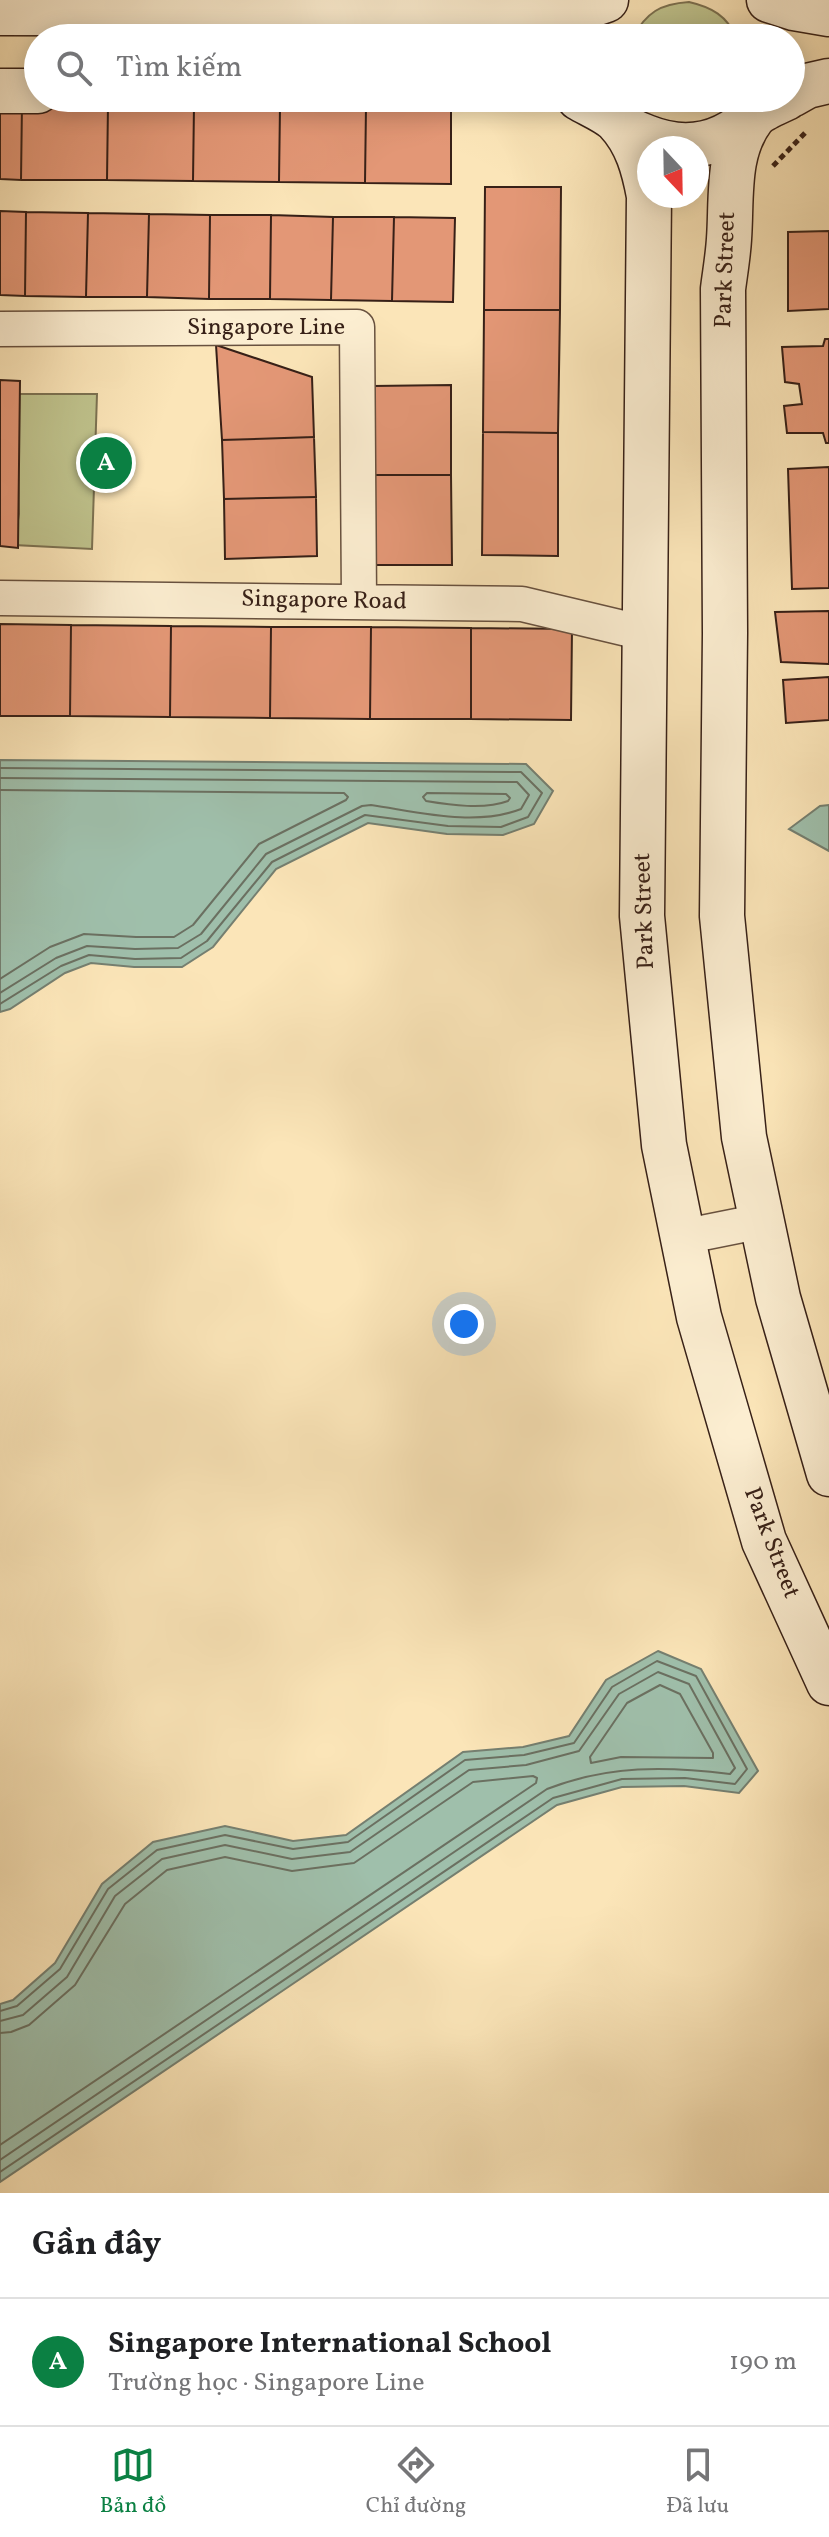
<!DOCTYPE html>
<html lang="vi">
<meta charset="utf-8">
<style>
:root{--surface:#fff;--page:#f6f6f6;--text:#202124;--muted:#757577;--line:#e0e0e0;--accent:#0b8043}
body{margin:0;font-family:Vollkorn,serif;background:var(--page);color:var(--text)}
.compass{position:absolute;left:637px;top:136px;width:72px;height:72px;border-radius:50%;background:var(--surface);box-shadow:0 4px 20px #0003;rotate:158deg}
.you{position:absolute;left:464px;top:1324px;width:28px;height:28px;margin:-20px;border:6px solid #fff;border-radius:50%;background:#1a73e8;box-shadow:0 0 0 12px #1a73e833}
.badge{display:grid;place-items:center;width:52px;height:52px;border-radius:50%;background:var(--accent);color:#fff;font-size:26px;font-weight:700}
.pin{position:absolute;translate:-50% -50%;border:4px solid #fff;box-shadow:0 2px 8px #0006}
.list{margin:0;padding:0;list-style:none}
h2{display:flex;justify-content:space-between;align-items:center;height:104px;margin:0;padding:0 32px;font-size:34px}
h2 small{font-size:26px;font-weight:400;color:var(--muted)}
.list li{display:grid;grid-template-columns:52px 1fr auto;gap:24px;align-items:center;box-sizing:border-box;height:128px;padding:0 32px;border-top:2px solid var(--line)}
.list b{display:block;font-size:30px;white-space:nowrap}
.list p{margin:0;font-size:26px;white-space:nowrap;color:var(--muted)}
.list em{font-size:26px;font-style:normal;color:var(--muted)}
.icon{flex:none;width:44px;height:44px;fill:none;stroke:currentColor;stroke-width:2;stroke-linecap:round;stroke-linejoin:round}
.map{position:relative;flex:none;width:829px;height:2193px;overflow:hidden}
.search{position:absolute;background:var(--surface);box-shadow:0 4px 20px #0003;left:24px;right:24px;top:24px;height:88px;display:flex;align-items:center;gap:20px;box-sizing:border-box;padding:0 28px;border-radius:44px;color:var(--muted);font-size:30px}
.sheet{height:232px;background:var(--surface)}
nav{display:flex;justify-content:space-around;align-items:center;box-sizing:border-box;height:112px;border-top:2px solid var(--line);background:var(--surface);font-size:22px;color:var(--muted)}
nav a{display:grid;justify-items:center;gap:4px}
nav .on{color:var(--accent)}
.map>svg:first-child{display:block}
.green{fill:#c0c48e;stroke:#7c7252;stroke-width:2}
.water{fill:#9fbfab;stroke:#757f70;stroke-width:2}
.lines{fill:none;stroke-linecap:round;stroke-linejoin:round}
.shore{stroke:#6b7061;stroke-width:2}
.building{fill:#e39776;stroke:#372017;stroke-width:2}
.street-casing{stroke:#68513f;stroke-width:37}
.secondary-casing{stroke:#372017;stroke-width:47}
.path{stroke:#372017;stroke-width:5;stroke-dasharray:6 4;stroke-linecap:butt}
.street{stroke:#fceed1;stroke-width:34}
.secondary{stroke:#fceed1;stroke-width:44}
.labels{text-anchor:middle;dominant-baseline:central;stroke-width:6;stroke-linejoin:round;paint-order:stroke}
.street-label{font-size:24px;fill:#372017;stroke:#fceed1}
</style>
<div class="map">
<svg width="829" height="2193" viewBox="0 0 829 2193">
<rect width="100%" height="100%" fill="#fbe5b8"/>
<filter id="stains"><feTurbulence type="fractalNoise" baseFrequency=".0025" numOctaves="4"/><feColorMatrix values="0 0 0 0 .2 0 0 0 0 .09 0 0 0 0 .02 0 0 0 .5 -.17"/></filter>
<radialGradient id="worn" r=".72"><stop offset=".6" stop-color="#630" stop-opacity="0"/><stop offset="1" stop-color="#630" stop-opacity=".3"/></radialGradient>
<path class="green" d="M 689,2 C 711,7 728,16 736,38 L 632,38 C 647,12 660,4 689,2 Z
M 650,98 L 719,98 C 699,114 670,115 650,98 Z
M 17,394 L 97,394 L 92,549 L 14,545 L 19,514 Z"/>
<path class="water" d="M 0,760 L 526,764 L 553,791 L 534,824 L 503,835 L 447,834 L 368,823 L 276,869 L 213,947 L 182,967 L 134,967 L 91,963 L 65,973 L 10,1009 L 0,1012 Z
M 829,805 L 829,851 L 789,829 L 820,806 Z
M 658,1651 L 701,1669 L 758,1771 L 739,1793 L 684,1786 L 622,1787 L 557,1805 L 0,2182 L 0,2004 L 13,2000 L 55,1963 L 102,1884 L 153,1842 L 225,1826 L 293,1841 L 346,1835 L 463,1752 L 523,1747 L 569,1736 L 606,1680 Z"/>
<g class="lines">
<path class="shore" d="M 0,768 L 521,772 L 542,793 L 528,817 L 501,827 L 448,826 L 365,815 L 272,862 L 207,941 L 181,958 L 135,959 L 89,955 L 61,966 L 0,1004
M 0,778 L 517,782 L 529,795 L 521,809 C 475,827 419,812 371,805 L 362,806 L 266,854 L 201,934 L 178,948 L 135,949 L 87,946 L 56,958 L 0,993
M 0,790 L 344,793 L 348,797 L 346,800 L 259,844 L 193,925 L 174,937 L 136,937 L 84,934 L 50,947 L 0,979
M 427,793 L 506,794 L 510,798 L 508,801 C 484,810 450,805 426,801 L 423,797 Z
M 660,1685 L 680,1694 L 713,1753 L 713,1758 L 621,1757 L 591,1763 L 590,1757 L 627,1703 Z
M 0,2011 L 17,2006 L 60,1969 L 108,1889 L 157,1850 L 225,1835 L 293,1849 L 348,1842 L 465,1760 L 524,1755 L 574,1743 L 612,1687 L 657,1661 L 696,1676 L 747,1769 L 735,1784 L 685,1778 L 622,1779 L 553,1798 L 0,2172
M 0,2021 L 23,2015 L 67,1977 L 115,1896 L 162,1859 L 225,1845 L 292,1859 L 350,1852 L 469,1770 L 526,1765 L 579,1751 L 619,1694 L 658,1672 L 689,1684 L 735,1768 L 730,1774 C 666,1766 609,1765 547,1789 L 0,2160
M 0,2033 L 11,2032 L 29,2025 L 75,1985 L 125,1904 L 167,1870 L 225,1857 L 292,1871 L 354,1863 L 473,1782 L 533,1776 L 537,1778 L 536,1783 L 0,2145"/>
</g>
<path class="building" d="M 0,103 L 22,103 L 21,180 L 0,179 Z
M 22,103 L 108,104 L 107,180 L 21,180 Z
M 108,104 L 194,105 L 193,181 L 107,180 Z
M 194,105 L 280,106 L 279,182 L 193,181 Z
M 280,106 L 366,106 L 365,183 L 279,182 Z
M 366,106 L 451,108 L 451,184 L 365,183 Z
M 485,187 L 561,187 L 560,310 L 484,310 Z
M 0,211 L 26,212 L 25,296 L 0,295 Z
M 26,212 L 88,213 L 86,297 L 25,296 Z
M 88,213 L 149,214 L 147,297 L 86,297 Z
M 149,214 L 210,215 L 209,299 L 147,297 Z
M 210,215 L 271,215 L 270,299 L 209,299 Z
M 271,215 L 333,217 L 331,300 L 270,299 Z
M 333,217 L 394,217 L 392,301 L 331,300 Z
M 394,217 L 455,218 L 453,302 L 392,301 Z
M 829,231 L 829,309 L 788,311 L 788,232 Z
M 484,310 L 560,310 L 558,433 L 483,432 Z
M 825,339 L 829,339 L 829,443 L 826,443 L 823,433 L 787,433 L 784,406 L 802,404 L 799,384 L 785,382 L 782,347 L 823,346 Z
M 216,345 L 312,377 L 314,437 L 222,440 Z
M 0,380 L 20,381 L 18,548 L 0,546 Z
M 451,385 L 451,475 L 374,475 L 373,386 Z
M 483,432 L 558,433 L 558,556 L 482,555 Z
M 314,437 L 316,497 L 224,499 L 222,440 Z
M 829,467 L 829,588 L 792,589 L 788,469 Z
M 374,475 L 451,475 L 452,565 L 374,565 Z
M 316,497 L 317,556 L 225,559 L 224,499 Z
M 829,611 L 829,664 L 781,662 L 775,612 Z
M 0,624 L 71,625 L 70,716 L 0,716 Z
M 71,625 L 171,626 L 170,717 L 70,716 Z
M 171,626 L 271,627 L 270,718 L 170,717 Z
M 271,627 L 371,627 L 370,719 L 270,718 Z
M 371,627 L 471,628 L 471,719 L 370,719 Z
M 471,628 L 572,629 L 571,720 L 471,719 Z
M 829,677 L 829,720 L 786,723 L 783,680 Z"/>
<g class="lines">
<defs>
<path id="street" d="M 0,329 L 357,327 L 359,600
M 0,598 L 522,604 L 644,633
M 682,1237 L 762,1221"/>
<path id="secondary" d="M 769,0 L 794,8 L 829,14
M 0,13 L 556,14 L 577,10 L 606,0
M 0,91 L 38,91
M 791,95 L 807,86 L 829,81
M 579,98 C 591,105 608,112 617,121 C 637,142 644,169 649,196 L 642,916 L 664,1145 L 699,1317 L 764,1541 L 829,1683
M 786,98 C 776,103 760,109 753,117 C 726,152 732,198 729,239 C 728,256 725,273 723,289 L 725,633 L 722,916 L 744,1137 L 778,1298 L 829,1474
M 614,117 C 622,126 635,133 646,137 C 686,153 725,145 756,113"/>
</defs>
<use href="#street" class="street-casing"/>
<use href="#secondary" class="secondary-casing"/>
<path class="path" d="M 773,166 L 805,133"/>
<use href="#street" class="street"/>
<use href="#secondary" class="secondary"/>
</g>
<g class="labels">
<g class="street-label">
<text transform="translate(726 270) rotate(-88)">Park Street</text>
<text x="266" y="328">Singapore Line</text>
<text transform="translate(324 601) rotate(1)">Singapore Road</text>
<text transform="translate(645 911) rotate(-92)">Park Street</text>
<text transform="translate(771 1543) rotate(69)">Park Street</text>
</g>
</g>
<rect width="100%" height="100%" filter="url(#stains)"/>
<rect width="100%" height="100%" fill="url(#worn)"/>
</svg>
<svg class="compass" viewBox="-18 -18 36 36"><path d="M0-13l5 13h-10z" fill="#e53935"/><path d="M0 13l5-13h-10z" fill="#757577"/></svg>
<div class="you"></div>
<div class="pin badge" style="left:106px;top:463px">A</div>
<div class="search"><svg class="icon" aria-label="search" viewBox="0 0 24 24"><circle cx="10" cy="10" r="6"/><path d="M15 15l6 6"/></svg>Tìm kiếm</div>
</div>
<section class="sheet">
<h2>Gần đây<small></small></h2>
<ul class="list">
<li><span class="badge">A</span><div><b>Singapore International School</b><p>Trường học · Singapore Line</p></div><em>190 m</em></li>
</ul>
</section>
<nav>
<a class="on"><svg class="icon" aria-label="map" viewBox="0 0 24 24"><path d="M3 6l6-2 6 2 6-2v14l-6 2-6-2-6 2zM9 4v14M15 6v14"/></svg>Bản đồ</a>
<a><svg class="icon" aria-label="directions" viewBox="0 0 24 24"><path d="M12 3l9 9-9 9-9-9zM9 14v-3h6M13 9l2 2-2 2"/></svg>Chỉ đường</a>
<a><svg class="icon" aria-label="saved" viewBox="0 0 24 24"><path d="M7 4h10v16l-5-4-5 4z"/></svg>Đã lưu</a>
</nav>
